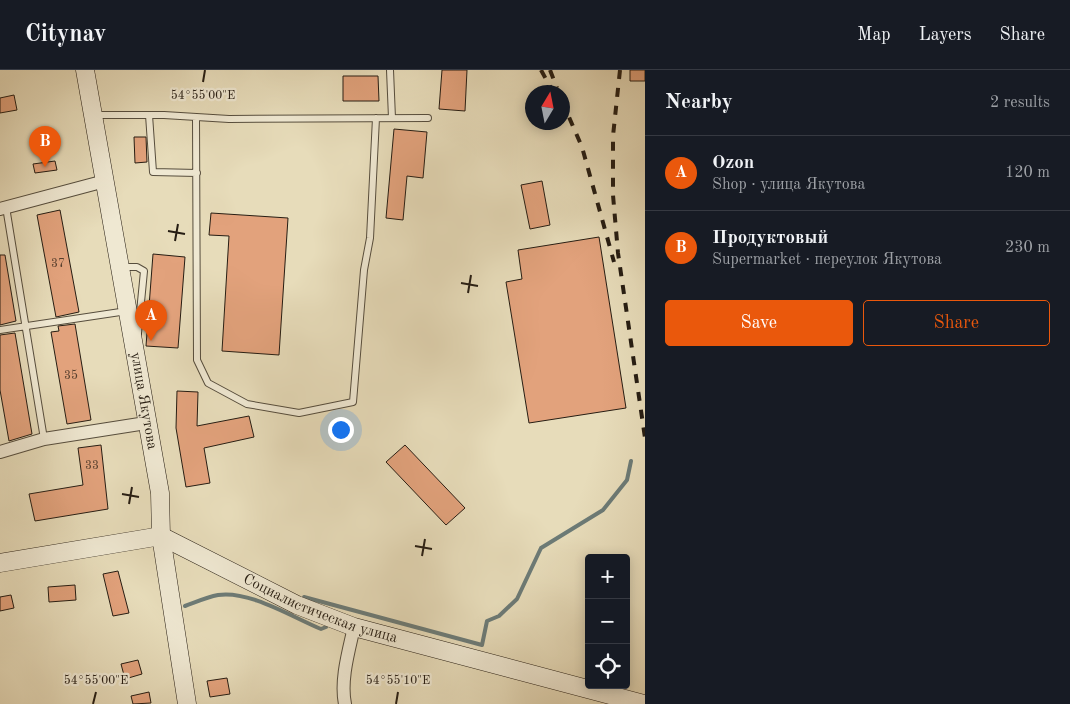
<!DOCTYPE html>
<meta charset="utf-8">
<style>
:root{--surface:#171b24;--page:#20242c;--text:#f1f3f6;--muted:#9ea1a6;--line:#363941;--accent:#ea580c}
body{margin:0;font-family:"Old Standard TT",serif;background:var(--page);color:var(--text)}
.controls{position:absolute;right:15px;bottom:15px;display:grid;overflow:hidden;border-radius:5px;box-shadow:0 2px 12px #0003}
.controls button{width:45px;height:45px;display:grid;place-items:center;padding:0;border:0;border-bottom:1px solid var(--line);background:var(--surface);color:var(--text);font:25px sans-serif}
.compass{position:absolute;left:525px;top:15px;width:45px;height:45px;border-radius:50%;background:var(--surface);box-shadow:0 2px 12px #0003;rotate:10deg}
.you{position:absolute;left:340px;top:359px;width:18px;height:18px;margin:-12px;border:4px solid #fff;border-radius:50%;background:#1a73e8;box-shadow:0 0 0 8px #1a73e833}
.badge{display:grid;place-items:center;width:32px;height:32px;border-radius:50%;background:var(--accent);color:#fff;font-size:16px;font-weight:700}
.pin{position:absolute;translate:-50% -41px;filter:drop-shadow(0 1px 2px #0008)}
.pin::after{content:'';position:absolute;top:26px;width:18px;height:15px;background:inherit;clip-path:polygon(0 0,100% 0,50% 100%)}
.list{margin:0;padding:0;list-style:none}
h2{display:flex;justify-content:space-between;align-items:center;height:65px;margin:0;padding:0 20px;font-size:21px}
h2 small{font-size:16px;font-weight:400;color:var(--muted)}
.list li{display:grid;grid-template-columns:32px 1fr auto;gap:15px;align-items:center;box-sizing:border-box;height:75px;padding:0 20px;border-top:1px solid var(--line)}
.list b{display:block;font-size:19px;white-space:nowrap}
.list p{margin:0;font-size:16px;white-space:nowrap;color:var(--muted)}
.list em{font-size:16px;font-style:normal;color:var(--muted)}
.actions{display:flex;gap:10px;padding:15px 20px}
.actions a{flex:1;padding:11px 0;border:1px solid var(--accent);border-radius:5px;text-align:center;font-size:18px;color:var(--accent)}
.actions .main{background:var(--accent);color:#fff}
.icon{flex:none;width:28px;height:28px;fill:none;stroke:currentColor;stroke-width:2;stroke-linecap:round;stroke-linejoin:round}
.map{position:relative;flex:none;width:645px;height:634px;overflow:hidden}
header{display:flex;align-items:center;gap:30px;box-sizing:border-box;height:70px;padding:0 25px;background:var(--surface);border-bottom:1px solid var(--line)}
header strong{font-size:24px}
nav{display:flex;gap:28px;margin-inline-start:auto;font-size:18px}
main{display:flex}
aside{flex:1;background:var(--surface)}
.map>svg:first-child{display:block}
.lines{fill:none;stroke-linecap:round;stroke-linejoin:round}
.stream{stroke:#6c7b77;stroke-width:4}
.building{fill:#e2a27c;stroke:#261d13}
.lane-casing{stroke:#564d3d;stroke-width:8}
.street-casing{stroke:#564d3d;stroke-width:14}
.secondary-casing{stroke:#261d13;stroke-width:19}
.lane{stroke:#efe8d2;stroke-width:6}
.street{stroke:#efe8d2;stroke-width:12}
.secondary{stroke:#efe8d2;stroke-width:18}
.rail{stroke:#261d13;stroke-width:4;stroke-dasharray:9 9;stroke-linecap:butt}
.ticks{fill:none;stroke:#261d13;stroke-width:2}
.labels{text-anchor:middle;dominant-baseline:central;stroke-width:4.5;stroke-linejoin:round;paint-order:stroke}
.number-label{font-size:12px;fill:#553e2d}
.street-label{font-size:15px;fill:#261d13;stroke:#efe8d2}
.ticks-label{font-size:12px;text-anchor:middle;fill:#261d13;stroke:#efe8d2;stroke-width:4.5;stroke-linejoin:round;paint-order:stroke}
</style>
<header>
<strong>Citynav</strong>
<nav><a>Map</a><a>Layers</a><a>Share</a></nav>
</header>
<main>
<div class="map">
<svg width="645" height="634" viewBox="0 0 645 634">
<rect width="100%" height="100%" fill="#e7dcba"/>
<filter id="stains"><feTurbulence type="fractalNoise" baseFrequency=".004" numOctaves="4"/><feColorMatrix values="0 0 0 0 .2 0 0 0 0 .09 0 0 0 0 .02 0 0 0 .5 -.17"/></filter>
<radialGradient id="worn" r=".72"><stop offset=".6" stop-color="#630" stop-opacity="0"/><stop offset="1" stop-color="#630" stop-opacity=".3"/></radialGradient>
<g class="lines">
<path class="stream" d="M 304,527 L 482,575 L 487,551 L 499,546 L 517,529 L 541,478 L 603,440 L 627,410 L 631,391
M 185,536 C 196,532 207,527 218,525 C 249,520 292,547 321,559 L 326,557"/>
</g>
<path class="building" d="M 442,0 L 467,0 L 465,41 L 439,39 Z
M 630,0 L 645,0 L 645,11 L 630,11 Z
M 343,6 L 378,6 L 379,31 L 343,31 Z
M 14,25 L 17,40 L 0,43 L 0,28 Z
M 394,59 L 427,62 L 423,108 L 407,106 L 403,150 L 386,148 Z
M 134,67 L 146,67 L 147,92 L 135,93 Z
M 55,91 L 57,100 L 35,103 L 33,94 Z
M 542,111 L 550,155 L 530,159 L 521,115 Z
M 60,140 L 79,242 L 56,247 L 37,145 Z
M 211,143 L 288,148 L 279,285 L 222,281 L 229,166 L 209,165 Z
M 599,167 L 626,338 L 529,353 L 506,212 L 522,209 L 518,180 Z
M 153,184 L 185,187 L 178,278 L 146,276 Z
M 0,185 L 5,185 L 16,251 L 0,255 Z
M 75,254 L 91,350 L 67,354 L 51,262 L 59,261 L 58,256 Z
M 15,263 L 32,364 L 9,371 L 0,320 L 0,265 Z
M 177,321 L 198,322 L 197,356 L 249,346 L 254,367 L 204,378 L 210,413 L 186,417 L 176,358 Z
M 101,375 L 108,439 L 35,451 L 29,424 L 83,415 L 78,378 Z
M 405,375 L 465,438 L 446,455 L 386,392 Z
M 118,501 L 129,543 L 113,546 L 103,504 Z
M 75,515 L 76,530 L 49,532 L 48,517 Z
M 11,525 L 14,538 L 0,541 L 0,527 Z
M 138,590 L 142,604 L 125,609 L 121,594 Z
M 227,608 L 230,624 L 210,627 L 207,611 Z
M 149,622 L 151,633 L 133,634 L 131,626 Z"/>
<g class="lines">
<defs>
<path id="lane" d="M 390,0 L 392,48
M 94,45 L 164,45 L 229,49 L 428,48
M 149,45 L 153,102 L 197,103
M 196,47 L 197,290 L 208,313 L 247,334 L 299,343 L 353,332 L 364,200 L 370,168 L 376,48
M 6,137 L 44,369
M 121,197 L 137,197 L 144,201 L 138,263
M 0,260 L 127,241"/>
<path id="street" d="M 0,139 L 105,111
M 0,382 L 44,369 L 146,353
M 345,634 C 340,610 349,580 354,557"/>
<g id="secondary">
<path id="s1" d="M 85,0 L 160,423 L 161,466 L 187,634"/>
<path id="s2" d="M 0,493 L 161,466 L 297,535 L 354,557 L 644,634"/>
</g>
</defs>
<use href="#lane" class="lane-casing"/>
<use href="#street" class="street-casing"/>
<use href="#secondary" class="secondary-casing"/>
<use href="#lane" class="lane"/>
<use href="#street" class="street"/>
<use href="#secondary" class="secondary"/>
<path class="rail" d="M 541,0 L 553,22
M 550,0 L 557,18
M 620,0 L 613,66 L 613,125 L 618,183 L 645,368
M 562,31 L 582,77 L 614,192"/>
</g>
<path class="ticks" d="M 203,12 L 205,0M 168,161 L 185,164M 175,171 L 178,154M 461,213 L 478,216M 468,223 L 471,205M 122,424 L 139,427M 129,434 L 132,417M 415,476 L 432,479M 422,486 L 425,469M 93,634 L 96,622M 396,634 L 398,622"/>
<g class="labels">
<g class="number-label">
<text x="58" y="194">37</text>
<text x="71" y="306">35</text>
<text x="92" y="396">33</text>
</g>
<g class="street-label">
<text stroke="none"><textPath href="#s1" startOffset="336">улица Якутова</textPath></text>
<text stroke="none"><textPath href="#s2" startOffset="339">Социалистическая улица</textPath></text>
</g>
</g>
<g class="ticks-label">
<text x="203" y="29">54°55'00"E</text>
<text x="96" y="614">54°55'00"E</text>
<text x="398" y="614">54°55'10"E</text>
</g>
<rect width="100%" height="100%" filter="url(#stains)"/>
<rect width="100%" height="100%" fill="url(#worn)"/>
</svg>
<div class="controls">
<button>+</button>
<button>−</button>
<button><svg class="icon" aria-label="locate" viewBox="0 0 24 24"><circle cx="12" cy="12" r="6"/><path d="M12 2v4M12 18v4M2 12h4M18 12h4"/></svg></button>
</div>
<svg class="compass" viewBox="-18 -18 36 36"><path d="M0-13l5 13h-10z" fill="#e53935"/><path d="M0 13l5-13h-10z" fill="#9ea1a6"/></svg>
<div class="you"></div>
<div class="pin badge" style="left:151px;top:271px">A</div>
<div class="pin badge" style="left:45px;top:97px">B</div>
</div>
<aside>
<h2>Nearby<small>2 results</small></h2>
<ul class="list">
<li><span class="badge">A</span><div><b>Ozon</b><p>Shop · улица Якутова</p></div><em>120 m</em></li>
<li><span class="badge">B</span><div><b>Продуктовый</b><p>Supermarket · переулок Якутова</p></div><em>230 m</em></li>
</ul>
<div class="actions"><a class="main">Save</a><a>Share</a></div>
</aside>
</main>
